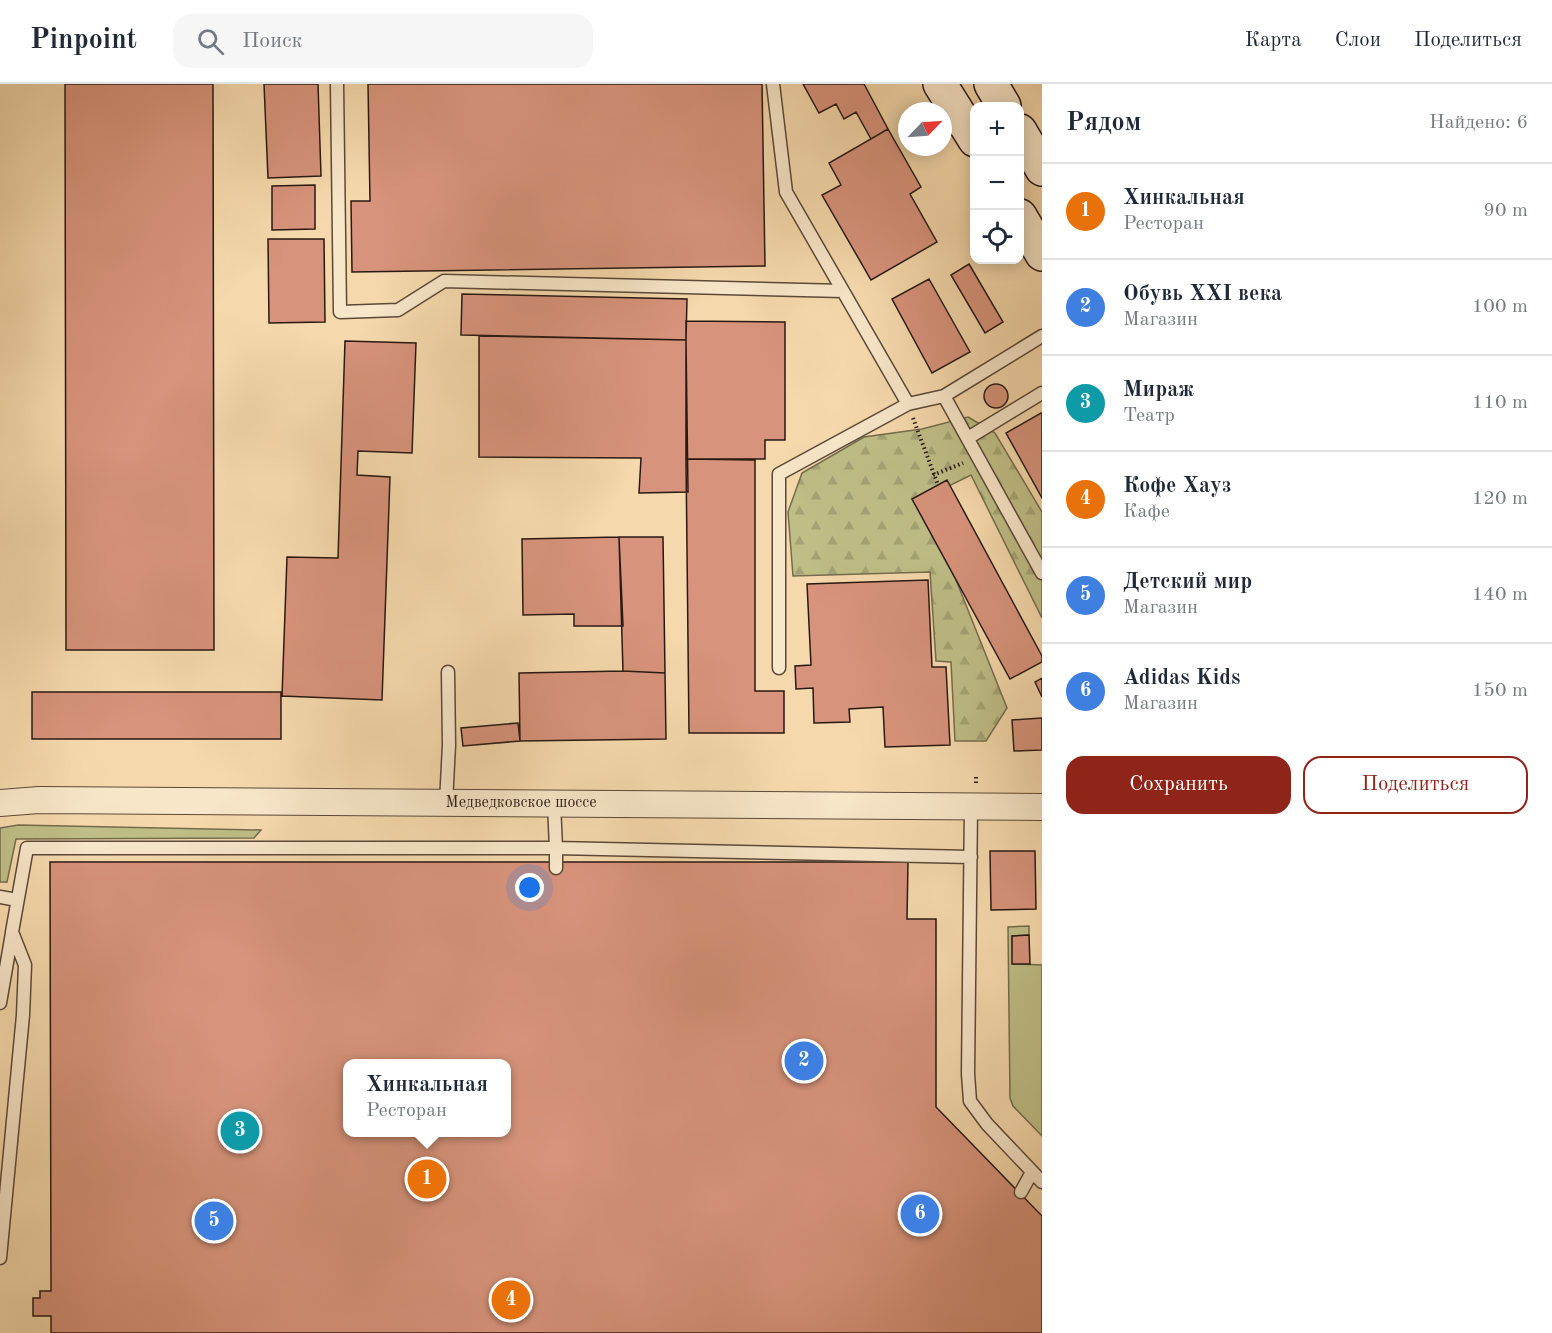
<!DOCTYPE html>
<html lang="ru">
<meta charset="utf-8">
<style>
:root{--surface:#fff;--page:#f6f6f7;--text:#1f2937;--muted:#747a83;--line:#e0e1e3;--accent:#8f2418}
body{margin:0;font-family:"Old Standard TT",serif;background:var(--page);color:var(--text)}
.controls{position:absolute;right:18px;top:18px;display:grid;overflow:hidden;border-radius:12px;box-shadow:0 3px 15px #0003}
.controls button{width:54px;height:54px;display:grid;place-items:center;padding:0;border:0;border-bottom:2px solid var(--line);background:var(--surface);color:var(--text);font:30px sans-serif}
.compass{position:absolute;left:898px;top:18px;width:54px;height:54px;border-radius:50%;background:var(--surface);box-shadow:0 3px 15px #0003;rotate:65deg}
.you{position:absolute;left:530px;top:804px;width:21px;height:21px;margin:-15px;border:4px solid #fff;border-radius:50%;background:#1a73e8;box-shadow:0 0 0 9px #1a73e833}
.badge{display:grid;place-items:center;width:39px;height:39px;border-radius:50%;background:var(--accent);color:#fff;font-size:20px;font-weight:700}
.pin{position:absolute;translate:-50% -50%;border:3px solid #fff;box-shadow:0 2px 6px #0006}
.popup{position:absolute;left:343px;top:975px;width:168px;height:78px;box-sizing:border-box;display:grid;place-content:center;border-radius:12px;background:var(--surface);filter:drop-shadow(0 2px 4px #0005);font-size:20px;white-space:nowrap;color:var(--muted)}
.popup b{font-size:22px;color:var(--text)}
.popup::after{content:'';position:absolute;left:50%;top:100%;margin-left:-12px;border:12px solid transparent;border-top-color:var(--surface)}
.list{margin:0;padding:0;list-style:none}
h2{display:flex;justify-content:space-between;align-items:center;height:78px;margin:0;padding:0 24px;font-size:26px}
h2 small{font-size:20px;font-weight:400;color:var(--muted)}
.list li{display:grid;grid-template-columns:39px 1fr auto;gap:18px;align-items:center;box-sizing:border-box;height:96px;padding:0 24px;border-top:2px solid var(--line)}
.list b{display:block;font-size:22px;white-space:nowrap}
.list p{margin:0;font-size:20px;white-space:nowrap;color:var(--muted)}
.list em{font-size:20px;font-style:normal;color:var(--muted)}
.actions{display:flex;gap:12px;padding:18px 24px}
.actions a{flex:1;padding:14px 0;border:2px solid var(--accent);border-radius:18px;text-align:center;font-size:21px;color:var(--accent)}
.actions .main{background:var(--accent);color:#fff}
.icon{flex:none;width:33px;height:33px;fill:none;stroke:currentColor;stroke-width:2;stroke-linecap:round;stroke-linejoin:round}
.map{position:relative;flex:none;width:1042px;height:1249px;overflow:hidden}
header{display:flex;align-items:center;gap:36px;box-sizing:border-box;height:84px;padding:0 30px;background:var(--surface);border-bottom:2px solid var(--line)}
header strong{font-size:28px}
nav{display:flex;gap:33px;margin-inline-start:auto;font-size:21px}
.search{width:420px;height:54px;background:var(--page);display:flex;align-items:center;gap:15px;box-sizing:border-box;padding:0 21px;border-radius:18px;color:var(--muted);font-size:22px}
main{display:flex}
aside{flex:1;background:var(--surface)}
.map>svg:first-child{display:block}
.grass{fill:#bfbe87;stroke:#746c4c;stroke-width:1.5}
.forest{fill:url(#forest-firs);stroke:#746c4c;stroke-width:1.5}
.building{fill:#d7937b;stroke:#281912;stroke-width:1.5;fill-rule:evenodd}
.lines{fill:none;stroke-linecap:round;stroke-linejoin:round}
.service-casing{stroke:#5b4938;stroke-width:15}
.minor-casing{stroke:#5b4938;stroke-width:28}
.secondary-casing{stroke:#281912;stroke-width:36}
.path{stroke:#281912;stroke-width:4;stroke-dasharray:1.5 3;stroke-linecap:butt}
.service{stroke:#f8e6c9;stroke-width:12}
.minor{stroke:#f8e6c9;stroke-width:26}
.secondary{stroke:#f8e6c9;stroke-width:33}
.labels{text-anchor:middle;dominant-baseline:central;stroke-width:4.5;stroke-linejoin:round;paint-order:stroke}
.street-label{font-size:16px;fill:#281912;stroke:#f8e6c9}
</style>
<header>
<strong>Pinpoint</strong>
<div class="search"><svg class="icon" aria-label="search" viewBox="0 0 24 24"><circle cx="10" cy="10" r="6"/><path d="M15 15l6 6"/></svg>Поиск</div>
<nav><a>Карта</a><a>Слои</a><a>Поделиться</a></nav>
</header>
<main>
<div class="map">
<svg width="1042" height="1249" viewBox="0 0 1042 1249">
<defs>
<pattern id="forest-firs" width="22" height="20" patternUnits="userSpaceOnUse" patternTransform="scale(1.5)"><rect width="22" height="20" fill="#bfbe87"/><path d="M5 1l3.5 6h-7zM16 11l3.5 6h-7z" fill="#a4a374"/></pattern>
</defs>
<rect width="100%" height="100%" fill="#f5d9ac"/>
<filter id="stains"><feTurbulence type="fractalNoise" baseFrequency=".00333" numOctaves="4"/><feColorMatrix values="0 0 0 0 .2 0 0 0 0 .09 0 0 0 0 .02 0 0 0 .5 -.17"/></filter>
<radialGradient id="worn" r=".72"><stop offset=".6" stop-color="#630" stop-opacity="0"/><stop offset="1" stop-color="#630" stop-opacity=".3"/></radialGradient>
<path class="grass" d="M 18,741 L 261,746 L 254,754 L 16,755 L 7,798 L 0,798 L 0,744 Z
M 1029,842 L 1029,851 L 1012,852 L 1013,880 L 1042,881 L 1042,1052 L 1013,1022 L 1010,1014 L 1008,843 Z"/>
<path class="forest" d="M 968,333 L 995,349 L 1042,428 L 1042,534 L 971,391 L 918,417 L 956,496 L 1007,624 L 986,657 L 955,657 L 951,578 L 936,577 L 930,488 L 793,492 L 788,428 L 802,389 L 864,353 L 922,345 Z"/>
<path class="building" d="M 65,0 L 213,0 L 214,566 L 66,566 Z
M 264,0 L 318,0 L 321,92 L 268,94 Z
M 368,0 L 762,0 L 765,182 L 352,188 L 351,117 L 370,117 Z
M 803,0 L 864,0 L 888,45 L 871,55 L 856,28 L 844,35 L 836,20 L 819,29 Z
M 888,45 L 921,103 L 910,110 L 937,158 L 871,196 L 822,111 L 841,101 L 829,79 Z
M 315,101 L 315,145 L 272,146 L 272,102 Z
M 268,155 L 324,155 L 325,238 L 269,239 Z
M 969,180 L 1003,238 L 985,249 L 951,191 Z
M 929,195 L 970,268 L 932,289 L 892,215 Z
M 462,210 L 687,215 L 686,256 L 461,251 Z
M 686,237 L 785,238 L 785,356 L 765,356 L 765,375 L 686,375 Z
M 479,252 L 686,256 L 688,408 L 639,409 L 641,374 L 479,373 Z
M 345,257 L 416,259 L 412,369 L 358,367 L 357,391 L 390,393 L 382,616 L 282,612 L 287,473 L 338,474 Z
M984 312a12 12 0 1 1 24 0a12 12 0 1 1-24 0Z
M 1041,329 L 1042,329 L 1042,414 L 1006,349 Z
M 686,375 L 755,376 L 755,607 L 784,607 L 784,649 L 689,649 Z
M 947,396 L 1042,572 L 1042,578 L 1010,595 L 912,415 Z
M 619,453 L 623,542 L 574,542 L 574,530 L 523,531 L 522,455 Z
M 619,453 L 663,453 L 665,589 L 623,587 Z
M 928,496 L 932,583 L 946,583 L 950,661 L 885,663 L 883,623 L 849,625 L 850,638 L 814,639 L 813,604 L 796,605 L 795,582 L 811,581 L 807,500 Z
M 623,587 L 665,589 L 666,655 L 520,657 L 519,589 Z
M 1042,594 L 1042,613 L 1035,598 Z
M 32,608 L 281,608 L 281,655 L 32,655 Z
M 1042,634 L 1042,666 L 1014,667 L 1012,636 Z
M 518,639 L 520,657 L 463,662 L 461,644 Z
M 990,767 L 1035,767 L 1036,825 L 991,826 Z
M 50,778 L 908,778 L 907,835 L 936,835 L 936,1023 L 1042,1132 L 1042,1249 L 51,1249 L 51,1232 L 33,1232 L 33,1214 L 40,1214 L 40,1207 L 51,1207 ZM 348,980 L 506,980 L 506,1048 L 348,1048 Z
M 1029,851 L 1030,880 L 1012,880 L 1012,852 Z"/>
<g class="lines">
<defs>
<path id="service" d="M 337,0 L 340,228 L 398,226 L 444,197 L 843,207
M 773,0 L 786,108 L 908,320 L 944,312 L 1042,252
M 944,312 L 1042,489
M 968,354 L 1042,309
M 779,584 L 779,390 L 908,320
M 446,719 L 449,661 L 448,588
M 554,720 L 556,764 L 971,773
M 971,722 L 968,990 L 970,1017 L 987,1040 L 1042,1098
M 0,813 L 17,816
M 0,919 L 12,849
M 1021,1108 L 1032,1088
M 0,1174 L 23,931 L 25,881 L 12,848 L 27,764 L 556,764 L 556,784"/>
<path id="minor" d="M 0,719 L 39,716 L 1042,723"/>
<path id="secondary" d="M 940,0 L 975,56
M 991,0 L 1004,22
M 1020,47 L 1042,85
M 1020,132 L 1042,170"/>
</defs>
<use href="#service" class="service-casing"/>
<use href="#minor" class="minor-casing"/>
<use href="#secondary" class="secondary-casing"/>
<path class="path" d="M 913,334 L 938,401
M 933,391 L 963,379
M 976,693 L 976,701"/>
<use href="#service" class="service"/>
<use href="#minor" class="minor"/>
<use href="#secondary" class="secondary"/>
</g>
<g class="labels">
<g class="street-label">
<text x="521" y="719">Медведковское шоссе</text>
</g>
</g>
<rect width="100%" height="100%" filter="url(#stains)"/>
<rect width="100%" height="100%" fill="url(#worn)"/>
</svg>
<div class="controls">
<button>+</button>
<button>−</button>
<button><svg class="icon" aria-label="locate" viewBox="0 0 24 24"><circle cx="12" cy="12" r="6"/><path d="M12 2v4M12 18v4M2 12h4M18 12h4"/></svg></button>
</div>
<svg class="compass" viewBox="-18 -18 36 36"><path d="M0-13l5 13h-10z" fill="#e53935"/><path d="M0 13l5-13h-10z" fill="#747a83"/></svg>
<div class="you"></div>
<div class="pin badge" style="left:427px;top:1095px;background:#e8710a">1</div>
<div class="popup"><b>Хинкальная</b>Ресторан</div>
<div class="pin badge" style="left:804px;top:977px;background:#3f7fe0">2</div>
<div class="pin badge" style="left:240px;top:1047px;background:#0f9aa8">3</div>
<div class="pin badge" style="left:511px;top:1216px;background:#e8710a">4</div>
<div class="pin badge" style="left:214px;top:1137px;background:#3f7fe0">5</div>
<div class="pin badge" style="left:920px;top:1130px;background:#3f7fe0">6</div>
</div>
<aside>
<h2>Рядом<small>Найдено: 6</small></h2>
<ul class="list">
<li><span class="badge" style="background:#e8710a">1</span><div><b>Хинкальная</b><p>Ресторан</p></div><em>90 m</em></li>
<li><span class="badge" style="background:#3f7fe0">2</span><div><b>Обувь XXI века</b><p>Магазин</p></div><em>100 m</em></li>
<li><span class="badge" style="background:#0f9aa8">3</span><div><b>Мираж</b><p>Театр</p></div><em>110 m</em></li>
<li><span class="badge" style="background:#e8710a">4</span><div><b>Кофе Хауз</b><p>Кафе</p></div><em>120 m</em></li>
<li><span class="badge" style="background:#3f7fe0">5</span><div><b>Детский мир</b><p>Магазин</p></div><em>140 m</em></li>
<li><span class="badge" style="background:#3f7fe0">6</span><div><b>Adidas Kids</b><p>Магазин</p></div><em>150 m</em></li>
</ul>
<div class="actions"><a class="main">Сохранить</a><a>Поделиться</a></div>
</aside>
</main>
